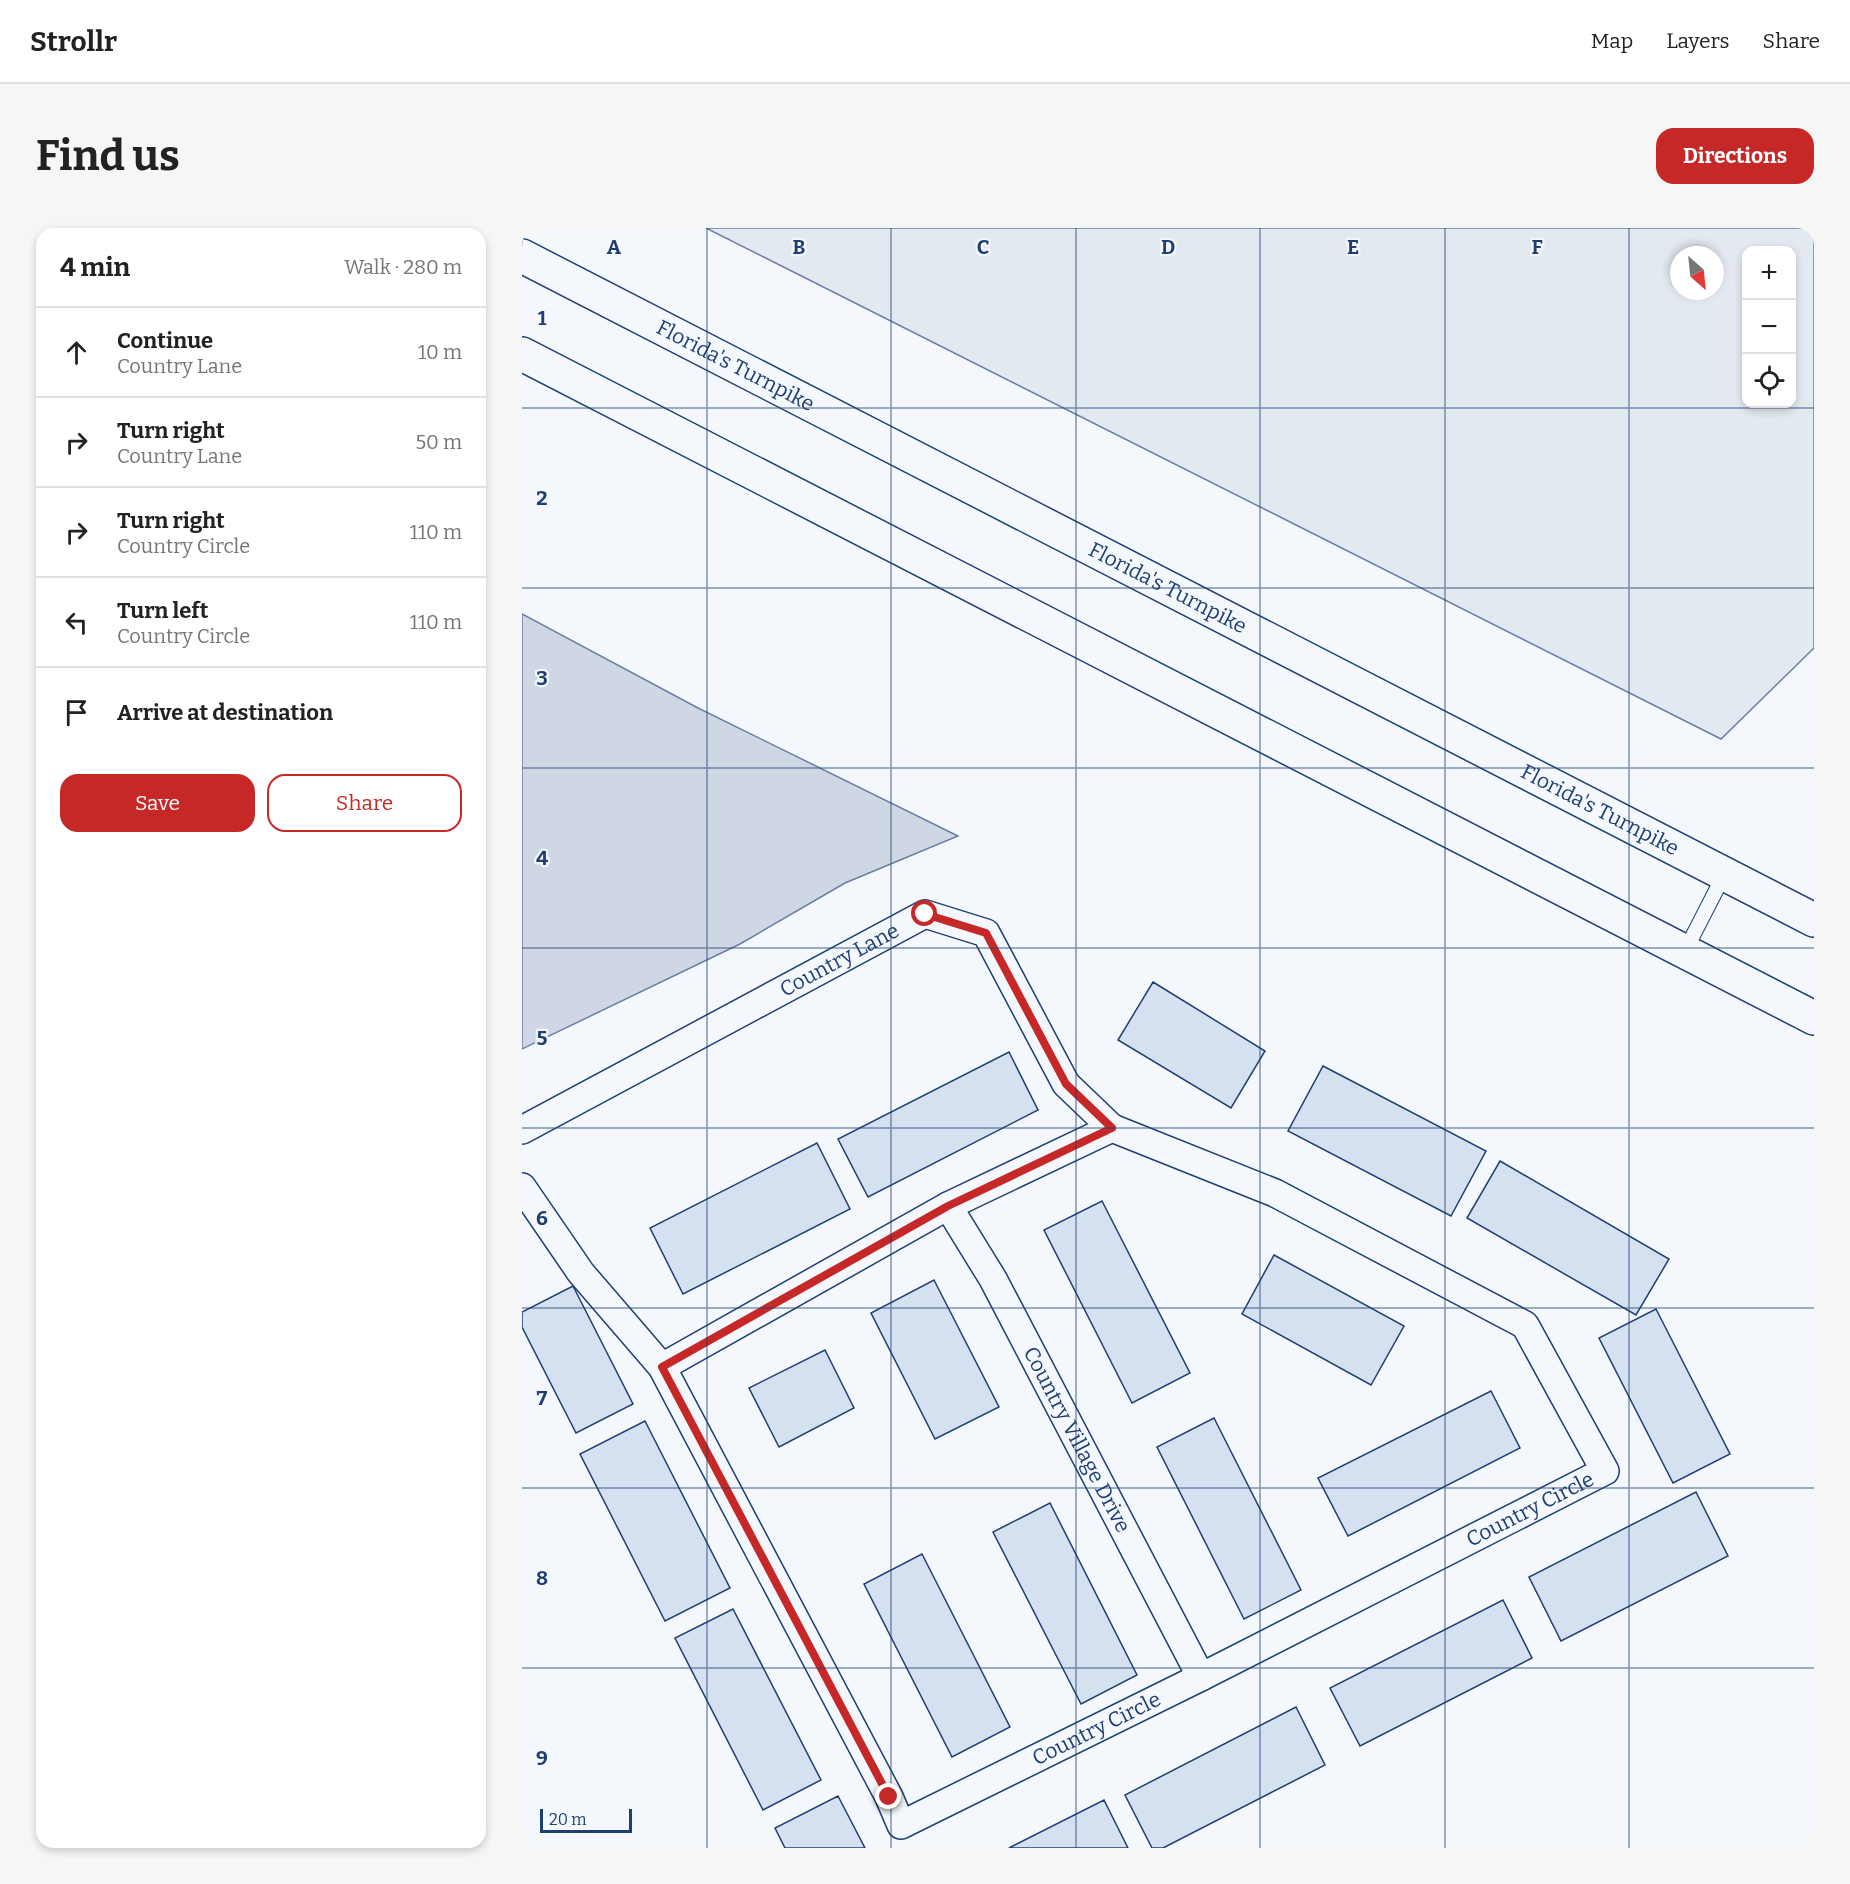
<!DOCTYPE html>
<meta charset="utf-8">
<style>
:root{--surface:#fff;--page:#f6f6f6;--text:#222;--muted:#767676;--line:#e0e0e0;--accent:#c62828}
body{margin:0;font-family:Bitter,serif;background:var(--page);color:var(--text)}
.controls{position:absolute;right:18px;top:18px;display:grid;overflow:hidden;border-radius:12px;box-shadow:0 3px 9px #0003}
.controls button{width:54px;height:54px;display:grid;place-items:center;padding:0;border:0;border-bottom:2px solid var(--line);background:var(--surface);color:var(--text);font:30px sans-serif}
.compass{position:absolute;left:1148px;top:18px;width:54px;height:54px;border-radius:50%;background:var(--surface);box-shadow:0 3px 9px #0003;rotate:153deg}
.scale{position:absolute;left:18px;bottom:15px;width:92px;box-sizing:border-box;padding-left:6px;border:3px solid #1d3f73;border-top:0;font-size:16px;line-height:21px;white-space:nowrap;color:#1d3f73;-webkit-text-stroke:4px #f4f7fb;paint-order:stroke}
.stop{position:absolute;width:18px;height:18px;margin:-14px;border:4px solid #c62828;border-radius:50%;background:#fff}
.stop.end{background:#c62828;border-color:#fff;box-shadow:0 2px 6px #0008}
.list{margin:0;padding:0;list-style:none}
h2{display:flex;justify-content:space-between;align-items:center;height:78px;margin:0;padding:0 24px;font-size:26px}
h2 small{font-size:20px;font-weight:400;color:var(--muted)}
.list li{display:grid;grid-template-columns:39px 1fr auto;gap:18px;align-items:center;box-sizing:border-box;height:90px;padding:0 24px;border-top:2px solid var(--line)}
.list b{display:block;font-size:22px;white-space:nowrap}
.list p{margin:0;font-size:20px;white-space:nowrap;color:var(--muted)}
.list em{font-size:20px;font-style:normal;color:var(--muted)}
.actions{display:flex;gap:12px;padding:18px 24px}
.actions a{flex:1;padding:14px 0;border:2px solid var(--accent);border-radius:18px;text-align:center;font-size:21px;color:var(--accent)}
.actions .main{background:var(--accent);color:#fff}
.icon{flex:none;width:33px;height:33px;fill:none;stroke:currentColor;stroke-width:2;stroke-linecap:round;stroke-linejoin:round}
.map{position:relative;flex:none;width:1292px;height:1620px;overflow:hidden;border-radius:18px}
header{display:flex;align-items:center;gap:36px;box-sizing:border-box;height:84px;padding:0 30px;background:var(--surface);border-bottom:2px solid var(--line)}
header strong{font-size:28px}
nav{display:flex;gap:33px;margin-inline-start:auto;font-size:21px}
.intro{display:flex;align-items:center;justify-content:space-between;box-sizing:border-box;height:144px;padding:0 36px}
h1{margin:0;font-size:42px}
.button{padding:15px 27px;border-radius:18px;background:var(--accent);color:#fff;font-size:21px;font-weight:700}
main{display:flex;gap:36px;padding:0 36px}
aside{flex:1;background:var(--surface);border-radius:18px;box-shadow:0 3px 9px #0003}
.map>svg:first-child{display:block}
.green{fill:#e3e9f0;stroke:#687fa3;stroke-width:1.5;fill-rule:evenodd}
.water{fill:#cfd7e4;stroke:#687fa3;stroke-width:1.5}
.building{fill:#d5e0f0;stroke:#1d3f73;stroke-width:1.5}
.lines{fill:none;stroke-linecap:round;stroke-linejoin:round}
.lane-casing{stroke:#1d3f73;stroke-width:16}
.street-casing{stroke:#1d3f73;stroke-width:30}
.highway-casing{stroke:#1d3f73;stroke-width:36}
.lane{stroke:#f4f7fb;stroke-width:14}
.street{stroke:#f4f7fb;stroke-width:27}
.highway{stroke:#f4f7fb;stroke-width:33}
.route{stroke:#c62828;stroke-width:8}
.grid{fill:none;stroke:#1d3f73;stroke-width:1.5;stroke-opacity:0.55}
.labels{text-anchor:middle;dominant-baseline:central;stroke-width:4.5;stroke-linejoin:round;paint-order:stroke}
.street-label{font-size:21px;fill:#1d3f73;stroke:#f4f7fb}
.grid-label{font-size:20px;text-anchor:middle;font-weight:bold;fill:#1d3f73;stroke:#f4f7fb;stroke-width:4.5;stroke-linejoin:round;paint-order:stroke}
</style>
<header>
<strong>Strollr</strong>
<nav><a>Map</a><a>Layers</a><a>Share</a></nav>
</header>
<div class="intro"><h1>Find us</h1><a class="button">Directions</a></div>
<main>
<aside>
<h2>4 min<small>Walk · 280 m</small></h2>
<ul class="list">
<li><svg class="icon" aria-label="ahead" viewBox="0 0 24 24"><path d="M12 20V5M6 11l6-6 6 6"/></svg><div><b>Continue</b><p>Country Lane</p></div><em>10 m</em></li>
<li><svg class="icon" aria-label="right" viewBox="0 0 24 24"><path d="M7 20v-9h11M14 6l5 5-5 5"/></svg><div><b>Turn right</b><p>Country Lane</p></div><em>50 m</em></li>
<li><svg class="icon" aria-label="right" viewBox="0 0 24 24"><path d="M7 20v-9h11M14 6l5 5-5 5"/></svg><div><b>Turn right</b><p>Country Circle</p></div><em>110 m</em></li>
<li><svg class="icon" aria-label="left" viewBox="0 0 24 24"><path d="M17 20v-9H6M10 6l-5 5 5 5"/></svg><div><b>Turn left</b><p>Country Circle</p></div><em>110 m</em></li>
<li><svg class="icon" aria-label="arrive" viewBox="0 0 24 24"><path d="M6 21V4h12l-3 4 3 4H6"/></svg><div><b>Arrive at destination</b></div></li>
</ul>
<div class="actions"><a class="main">Save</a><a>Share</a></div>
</aside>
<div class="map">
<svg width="1292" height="1620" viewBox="0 0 1292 1620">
<rect width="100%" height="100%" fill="#f4f7fb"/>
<path class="green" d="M 184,0 L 1292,0 L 1292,420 L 1199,511 ZM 1224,22 L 1270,22 L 1270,176 L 1224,176 ZM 1157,27 L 1193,27 L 1193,63 L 1157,63 Z"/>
<path class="water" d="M 0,386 L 176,480 L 436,608 L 323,655 L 218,716 L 0,821 Z"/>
<path class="building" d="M 631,754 L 743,823 L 709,880 L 596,812 Z
M 487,824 L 516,882 L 346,969 L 316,911 Z
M 801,838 L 964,923 L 929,988 L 766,903 Z
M 295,915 L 328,981 L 161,1066 L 128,1000 Z
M 978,933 L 1147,1031 L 1114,1087 L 945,990 Z
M 580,973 L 668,1145 L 610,1175 L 522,1002 Z
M 752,1027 L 882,1098 L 849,1157 L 720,1086 Z
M 412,1052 L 477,1179 L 413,1211 L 349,1085 Z
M 51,1058 L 111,1176 L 54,1205 L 0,1099 L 0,1084 Z
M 1134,1081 L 1208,1226 L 1151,1255 L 1077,1110 Z
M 303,1122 L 332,1180 L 257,1219 L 227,1160 Z
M 969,1163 L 998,1220 L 826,1308 L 796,1250 Z
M 692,1190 L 779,1362 L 722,1391 L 635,1219 Z
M 123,1193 L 208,1360 L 143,1393 L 58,1226 Z
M 1174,1264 L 1206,1328 L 1039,1413 L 1007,1349 Z
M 528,1275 L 615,1447 L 559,1476 L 471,1304 Z
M 400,1326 L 488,1499 L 430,1529 L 342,1356 Z
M 981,1372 L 1010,1430 L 838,1518 L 808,1460 Z
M 211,1381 L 299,1552 L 241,1582 L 153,1410 Z
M 774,1479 L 803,1537 L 641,1620 L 630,1620 L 603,1567 Z
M 316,1568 L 343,1620 L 263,1620 L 253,1600 Z
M 582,1572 L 606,1620 L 487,1620 Z"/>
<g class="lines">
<defs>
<path id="lane" d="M 1162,725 L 1202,647"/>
<g id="street">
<path id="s1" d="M 0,902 L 403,686 L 464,705 L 544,856 L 590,900"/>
<path id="s2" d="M 0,959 L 59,1045 L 140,1139 L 367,1569 L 379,1597 L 679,1449 L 1083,1243 L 1003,1097 L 753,965 L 590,900 L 426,978 L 140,1139"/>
<path id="s3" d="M 426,978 L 471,1051 L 679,1449"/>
</g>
<g id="highway">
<path id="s4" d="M 0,28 L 1292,692"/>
<path d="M 0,126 L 1292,790"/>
</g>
</defs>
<use href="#lane" class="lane-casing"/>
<use href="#street" class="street-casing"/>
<use href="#highway" class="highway-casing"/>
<use href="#lane" class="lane"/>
<use href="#street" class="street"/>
<use href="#highway" class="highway"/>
</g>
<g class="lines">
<path class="route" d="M 367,1569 L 140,1139 L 426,978 L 590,900 L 544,856 L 464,705 L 403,686"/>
</g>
<path class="grid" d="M 185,0 L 185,1620M 369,0 L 369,1620M 554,0 L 554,1620M 738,0 L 738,1620M 923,0 L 923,1620M 1107,0 L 1107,1620M 0,180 L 1292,180M 0,360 L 1292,360M 0,540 L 1292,540M 0,720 L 1292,720M 0,900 L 1292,900M 0,1080 L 1292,1080M 0,1260 L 1292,1260M 0,1440 L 1292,1440"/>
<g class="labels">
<g class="street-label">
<text stroke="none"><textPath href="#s4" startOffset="240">Florida's Turnpike</textPath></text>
<text stroke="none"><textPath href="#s4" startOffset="726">Florida's Turnpike</textPath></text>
<text stroke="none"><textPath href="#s4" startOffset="1212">Florida's Turnpike</textPath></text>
<text stroke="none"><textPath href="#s1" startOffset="360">Country Lane</textPath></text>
<text stroke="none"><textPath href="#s3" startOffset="267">Country Village Drive</textPath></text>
<text stroke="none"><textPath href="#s2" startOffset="1449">Country Circle</textPath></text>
<text stroke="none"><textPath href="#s2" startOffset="963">Country Circle</textPath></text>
</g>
</g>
<g class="grid-label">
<text x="92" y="26">A</text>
<text x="277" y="26">B</text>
<text x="461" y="26">C</text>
<text x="646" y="26">D</text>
<text x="831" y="26">E</text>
<text x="1015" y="26">F</text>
<text x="20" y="97">1</text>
<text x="20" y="277">2</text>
<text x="20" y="457">3</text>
<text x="20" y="637">4</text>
<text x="20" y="817">5</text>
<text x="20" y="997">6</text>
<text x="20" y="1177">7</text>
<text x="20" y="1357">8</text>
<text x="20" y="1537">9</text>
</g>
</svg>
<div class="controls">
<button>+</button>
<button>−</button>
<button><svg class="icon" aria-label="locate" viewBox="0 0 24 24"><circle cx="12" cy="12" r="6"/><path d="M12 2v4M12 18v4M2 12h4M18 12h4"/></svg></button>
</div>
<svg class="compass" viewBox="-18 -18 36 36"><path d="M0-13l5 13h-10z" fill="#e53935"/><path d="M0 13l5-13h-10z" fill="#767676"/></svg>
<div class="scale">20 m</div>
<div class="stop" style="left:403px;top:686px"></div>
<div class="stop end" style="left:367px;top:1569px"></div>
</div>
</main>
